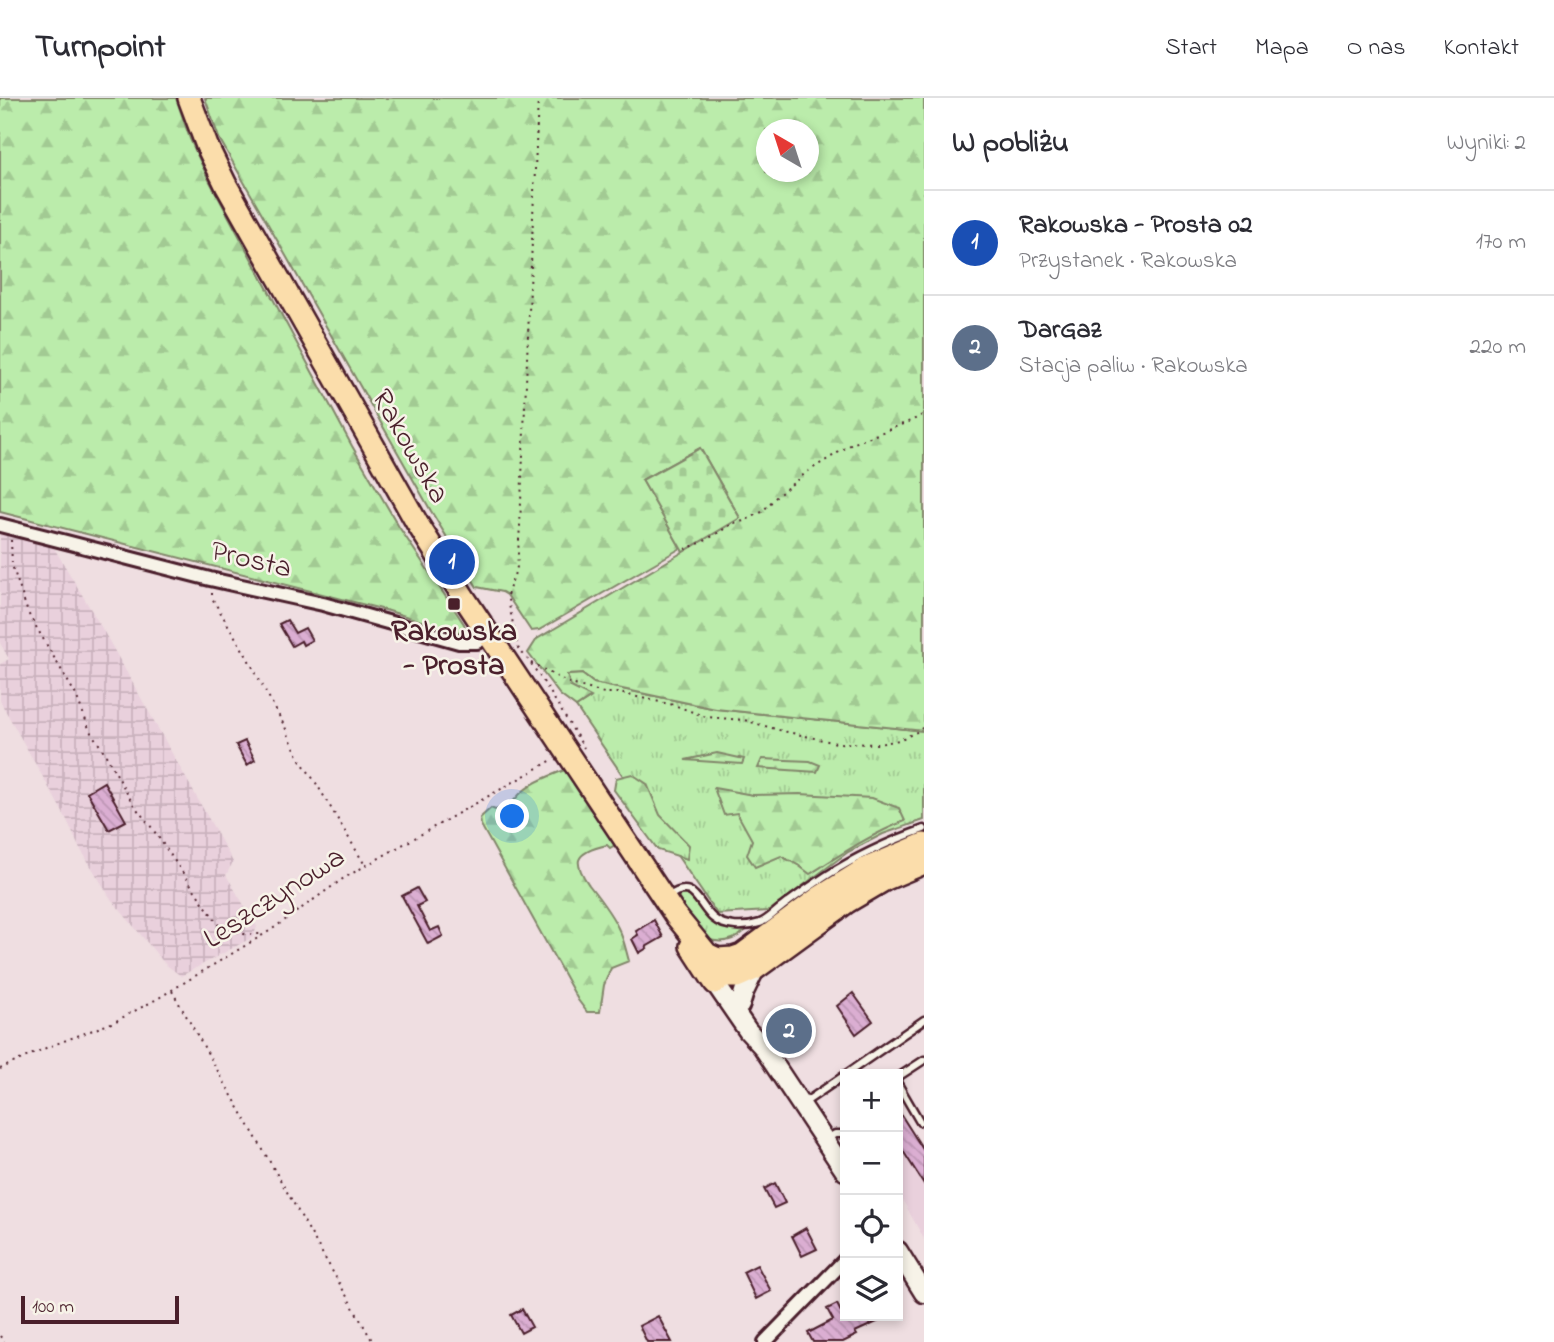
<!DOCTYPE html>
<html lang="pl">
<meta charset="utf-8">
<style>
:root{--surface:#fff;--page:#f2f2f3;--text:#2b2b33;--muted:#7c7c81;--line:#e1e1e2;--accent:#4a1f2b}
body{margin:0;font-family:"Indie Flower",sans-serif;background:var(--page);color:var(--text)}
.controls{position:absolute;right:21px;bottom:21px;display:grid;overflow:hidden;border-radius:0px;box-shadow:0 4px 10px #0003}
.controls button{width:63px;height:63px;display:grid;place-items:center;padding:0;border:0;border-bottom:2px solid var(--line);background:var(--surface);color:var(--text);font:35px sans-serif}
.compass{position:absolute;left:756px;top:21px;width:63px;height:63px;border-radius:50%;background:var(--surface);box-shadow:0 4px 10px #0003;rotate:321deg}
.scale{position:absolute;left:21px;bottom:18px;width:158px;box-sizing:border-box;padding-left:7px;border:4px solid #4a1f2b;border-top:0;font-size:19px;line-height:24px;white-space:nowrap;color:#4a1f2b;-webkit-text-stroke:5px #f7f3e8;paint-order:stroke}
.you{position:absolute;left:513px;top:719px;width:24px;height:24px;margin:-18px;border:5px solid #fff;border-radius:50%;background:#1a73e8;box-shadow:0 0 0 10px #1a73e833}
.badge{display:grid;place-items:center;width:46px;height:46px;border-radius:50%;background:var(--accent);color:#fff;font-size:23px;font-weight:700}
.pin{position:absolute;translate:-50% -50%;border:4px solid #fff;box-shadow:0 2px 7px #0006}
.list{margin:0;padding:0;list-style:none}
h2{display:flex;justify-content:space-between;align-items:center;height:91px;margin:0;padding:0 28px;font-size:30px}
h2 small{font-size:23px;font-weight:400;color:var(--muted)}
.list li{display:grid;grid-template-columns:46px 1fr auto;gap:21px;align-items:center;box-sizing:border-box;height:105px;padding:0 28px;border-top:2px solid var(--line)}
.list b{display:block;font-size:26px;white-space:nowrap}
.list p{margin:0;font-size:23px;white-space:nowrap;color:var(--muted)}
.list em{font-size:23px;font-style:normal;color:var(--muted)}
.icon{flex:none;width:38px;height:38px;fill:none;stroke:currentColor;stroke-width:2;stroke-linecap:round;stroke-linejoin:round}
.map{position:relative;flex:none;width:924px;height:1244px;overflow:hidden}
header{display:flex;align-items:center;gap:42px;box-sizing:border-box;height:98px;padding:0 35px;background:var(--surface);border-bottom:2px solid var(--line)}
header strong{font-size:33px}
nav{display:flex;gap:38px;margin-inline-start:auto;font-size:24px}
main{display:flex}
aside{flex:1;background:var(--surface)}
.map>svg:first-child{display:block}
.built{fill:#e9d0dc}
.industrial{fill:url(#industrial-grid)}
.grass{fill:url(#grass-tufts);stroke:#82866b;stroke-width:2}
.forest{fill:url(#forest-firs);stroke:#82866b;stroke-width:2;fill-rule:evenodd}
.cemetery{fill:url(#cemetery-stones);stroke:#82866b;stroke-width:2}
.building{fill:url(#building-back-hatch);stroke:#4a1f2b;stroke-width:2}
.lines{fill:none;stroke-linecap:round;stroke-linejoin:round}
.service-casing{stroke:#4a1f2b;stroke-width:11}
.minor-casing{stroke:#4a1f2b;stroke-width:18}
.secondary-casing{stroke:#4a1f2b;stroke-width:23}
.primary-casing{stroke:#4a1f2b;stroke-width:26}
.path{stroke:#4a1f2b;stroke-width:2;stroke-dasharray:2 5;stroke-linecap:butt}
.service{stroke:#f7f3e8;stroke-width:6}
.minor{stroke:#f7f3e8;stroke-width:12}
.secondary{stroke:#f7f3e8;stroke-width:18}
.primary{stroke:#fbddab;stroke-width:21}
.poi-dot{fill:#4a1f2b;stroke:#f7f3e8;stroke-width:2.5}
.labels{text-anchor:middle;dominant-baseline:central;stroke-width:5;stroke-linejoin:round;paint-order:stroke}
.street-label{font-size:30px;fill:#4a1f2b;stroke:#f7f3e8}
.poi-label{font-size:30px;font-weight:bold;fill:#4a1f2b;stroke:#f7f3e8}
</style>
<header>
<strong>Turnpoint</strong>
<nav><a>Start</a><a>Mapa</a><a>O nas</a><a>Kontakt</a></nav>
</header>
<main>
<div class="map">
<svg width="924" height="1244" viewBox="0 0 924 1244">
<defs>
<pattern id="industrial-grid" width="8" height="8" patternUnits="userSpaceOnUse" patternTransform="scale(1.75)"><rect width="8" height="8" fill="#e9d0dc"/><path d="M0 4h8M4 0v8" fill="none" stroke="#c9b2bd"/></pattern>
<pattern id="grass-tufts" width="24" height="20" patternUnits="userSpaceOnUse" patternTransform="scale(1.75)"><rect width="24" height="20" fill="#bbecab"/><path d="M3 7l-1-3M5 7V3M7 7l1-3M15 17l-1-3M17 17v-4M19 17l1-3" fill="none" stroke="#a2ca93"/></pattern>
<pattern id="forest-firs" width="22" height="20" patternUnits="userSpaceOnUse" patternTransform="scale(1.75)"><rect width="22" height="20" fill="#bbecab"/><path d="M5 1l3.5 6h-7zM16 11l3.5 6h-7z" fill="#a2ca93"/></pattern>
<pattern id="cemetery-stones" width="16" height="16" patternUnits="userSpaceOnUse" patternTransform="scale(1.75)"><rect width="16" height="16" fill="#bbecab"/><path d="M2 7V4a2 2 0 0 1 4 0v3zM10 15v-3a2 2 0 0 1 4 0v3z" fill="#a2ca93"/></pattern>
<pattern id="building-back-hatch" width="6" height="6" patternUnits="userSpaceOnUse" patternTransform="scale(1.75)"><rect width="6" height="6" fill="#dbaed2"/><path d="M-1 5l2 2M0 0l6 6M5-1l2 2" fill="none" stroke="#bd95b4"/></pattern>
</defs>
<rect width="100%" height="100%" fill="#efdee1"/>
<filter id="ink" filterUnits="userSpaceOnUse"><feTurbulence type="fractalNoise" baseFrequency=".0143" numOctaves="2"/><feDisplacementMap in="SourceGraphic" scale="14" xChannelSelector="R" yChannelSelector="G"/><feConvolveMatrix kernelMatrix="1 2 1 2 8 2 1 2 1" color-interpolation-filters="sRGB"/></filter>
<g filter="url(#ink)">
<path class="built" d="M 905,1035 L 914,1049 L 924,1043 L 924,1141 L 898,1094 L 898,1039 Z"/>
<path class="industrial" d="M 0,433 L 51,445 L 99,525 L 233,764 L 226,777 L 257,829 L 253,839 L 181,878 L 165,866 L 111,801 L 78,747 L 66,720 L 0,603 L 0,566 L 9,561 L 0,545 Z"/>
<path class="grass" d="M 582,576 L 594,585 L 716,611 L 924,633 L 924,722 L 883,736 L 848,754 L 769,813 L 717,816 L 576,609 L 590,600 L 571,589 L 567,577 Z
M 680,796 L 692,798 L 706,817 L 716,826 L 745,833 C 734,843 721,846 707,841 L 675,801 L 675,798 Z"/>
<path class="forest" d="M 0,0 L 176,0 L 190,41 L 207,78 L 352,348 L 399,429 L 464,526 L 466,535 L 453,533 L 389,513 L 0,414 Z
M 205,0 L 924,0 L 924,633 L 716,611 L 594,585 L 582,576 L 567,577 L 571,589 L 591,599 L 576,609 L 560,597 L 528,555 L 537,541 L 740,420 L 700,350 L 642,382 L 681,450 L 539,532 L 531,533 L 507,497 L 502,494 L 477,489 L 431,413 L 219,40 ZM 766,32 L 808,32 L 808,74 L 766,74 Z
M 717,655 L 744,661 L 742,666 L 685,662 Z
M 762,661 L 810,663 L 820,667 L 817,674 L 758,670 Z
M 567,671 L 615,747 L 610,750 L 607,747 C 598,749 582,753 579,762 C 577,770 585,781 589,787 C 600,801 612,816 619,832 C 624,841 626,853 629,863 L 611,870 L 604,887 L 600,914 L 587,914 L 578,902 L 481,727 L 480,720 L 491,710 L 495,712 L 511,707 C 524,686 545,680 567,671 Z
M 632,676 L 647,686 L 660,717 L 689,747 L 687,761 L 658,752 L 614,692 L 616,680 Z
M 714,690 L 753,697 L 800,696 L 872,700 L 899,710 L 905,723 C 871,736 840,757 810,776 L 798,767 L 781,758 L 755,769 L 747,757 L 752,742 L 737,715 L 724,717 Z"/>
<path class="cemetery" d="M 700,350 L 740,420 L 683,454 L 642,382 Z"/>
<path class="building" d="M 287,522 L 295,535 L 305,530 L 312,542 L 303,547 L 301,543 L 292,548 L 279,526 Z
M 245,643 L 255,662 L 247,667 L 236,647 Z
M 104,684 L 126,723 L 109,732 L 87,694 Z
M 417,790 L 425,804 L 417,808 L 430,833 L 439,829 L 443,838 L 428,846 L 402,798 Z
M 654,822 L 663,839 L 646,849 L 647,850 L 639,855 L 632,841 L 638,837 L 636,833 Z
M 853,895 L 873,923 L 856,936 L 837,908 Z
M 898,1012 L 924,1053 L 924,1086 L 898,1045 Z
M 775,1085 L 785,1105 L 774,1110 L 764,1091 Z
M 806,1130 L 817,1151 L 802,1158 L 792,1138 Z
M 757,1167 L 771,1193 L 756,1201 L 743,1174 Z
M 837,1206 L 843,1218 L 890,1218 L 855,1234 L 857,1237 L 843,1244 L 813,1244 L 808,1235 L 833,1222 L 827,1211 Z
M 522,1211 L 532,1229 L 521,1235 L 511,1217 Z
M 658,1218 L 672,1244 L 647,1244 L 639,1228 Z"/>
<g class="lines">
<defs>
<path id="service" d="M 668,799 C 694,779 697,806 713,820 C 725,830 745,830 760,825 C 768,822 775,814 782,809 C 796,798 811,788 826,778 C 857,758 890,743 924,731
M 772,961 L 801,941 C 801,931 796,923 785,923 L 781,930 L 787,951
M 846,976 L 924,922
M 898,979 L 924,962
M 898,986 L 920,1024
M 804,1005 L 845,977
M 825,1042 L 835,1036 L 845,1036"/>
<path id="minor" d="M 0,427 L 210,481 L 323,506 L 459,544 L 477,544 L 490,537
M 765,1244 L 845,1162"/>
<path id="secondary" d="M 715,885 L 748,933 L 762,948 L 845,1073
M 740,907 L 744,894 L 755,871
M 898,1153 L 924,1195"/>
<path id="primary" d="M 189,0 L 207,48 L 226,87 L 417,425 L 463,498 L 675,817 L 707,856 L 718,861 L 733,860 L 742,857 L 820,799 L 865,771 L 924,746
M 691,848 L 715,885 L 723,879 L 737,879 L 755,871 L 847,804 L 886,781 L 924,765"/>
</defs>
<use href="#service" class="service-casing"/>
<use href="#minor" class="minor-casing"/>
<use href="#secondary" class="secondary-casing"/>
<use href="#primary" class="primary-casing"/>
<path class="path" d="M 538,0 L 520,428 L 517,469 L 507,497 L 518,550 L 530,564 L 550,594 L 584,650
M 11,442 L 12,467 L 28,515 L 76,597 L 90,633 L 103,652 L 133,706 L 152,730 L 220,829 L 244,836 L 262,836
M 685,451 L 703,444 L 734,425 L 744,423 L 762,414 L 777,398 L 807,374 L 852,346 L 913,322 L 924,316
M 212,495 L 212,500 L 246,557 L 285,629 L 299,660 L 316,685 L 365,767
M 531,565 L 571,586 L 604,595 L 619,595 L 674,607 L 706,619 L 744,622 L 779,632 L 836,645 L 879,646 L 899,642 L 919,633 L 924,628
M 172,893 L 373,1244
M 0,971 L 48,949 L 114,924 L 157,901 L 271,832 L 344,780 L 554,661
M 0,1238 L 4,1244"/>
<use href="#service" class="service"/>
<use href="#minor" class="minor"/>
<use href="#secondary" class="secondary"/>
<use href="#primary" class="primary"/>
</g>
</g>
<rect class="poi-dot" x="447" y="499" width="14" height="14" rx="3.5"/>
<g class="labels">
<g class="street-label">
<text transform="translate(409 349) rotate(60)">Rakowska</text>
<text transform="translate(251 463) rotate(13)">Prosta</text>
<text transform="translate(275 801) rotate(-33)">Leszczynowa</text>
</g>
<g class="poi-label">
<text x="454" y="535">Rakowska<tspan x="454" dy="34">- Prosta</tspan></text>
</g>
</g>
</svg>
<div class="controls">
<button>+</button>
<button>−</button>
<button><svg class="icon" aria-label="locate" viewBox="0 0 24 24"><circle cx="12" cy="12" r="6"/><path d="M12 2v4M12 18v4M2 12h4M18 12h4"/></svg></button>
<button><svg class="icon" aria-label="layers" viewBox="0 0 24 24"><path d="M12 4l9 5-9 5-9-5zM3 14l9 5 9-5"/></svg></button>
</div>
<svg class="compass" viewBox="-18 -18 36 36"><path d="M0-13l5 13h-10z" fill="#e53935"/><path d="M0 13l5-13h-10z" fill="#7c7c81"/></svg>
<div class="scale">100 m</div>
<div class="you"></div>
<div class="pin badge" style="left:452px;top:464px;background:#1a4fb4">1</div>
<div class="pin badge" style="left:789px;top:933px;background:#5c6f8a">2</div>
</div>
<aside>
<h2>W pobliżu<small>Wyniki: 2</small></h2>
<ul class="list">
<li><span class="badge" style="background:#1a4fb4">1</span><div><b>Rakowska - Prosta 02</b><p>Przystanek · Rakowska</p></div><em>170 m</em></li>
<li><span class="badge" style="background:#5c6f8a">2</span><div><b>DarGaz</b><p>Stacja paliw · Rakowska</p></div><em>220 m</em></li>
</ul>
</aside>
</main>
